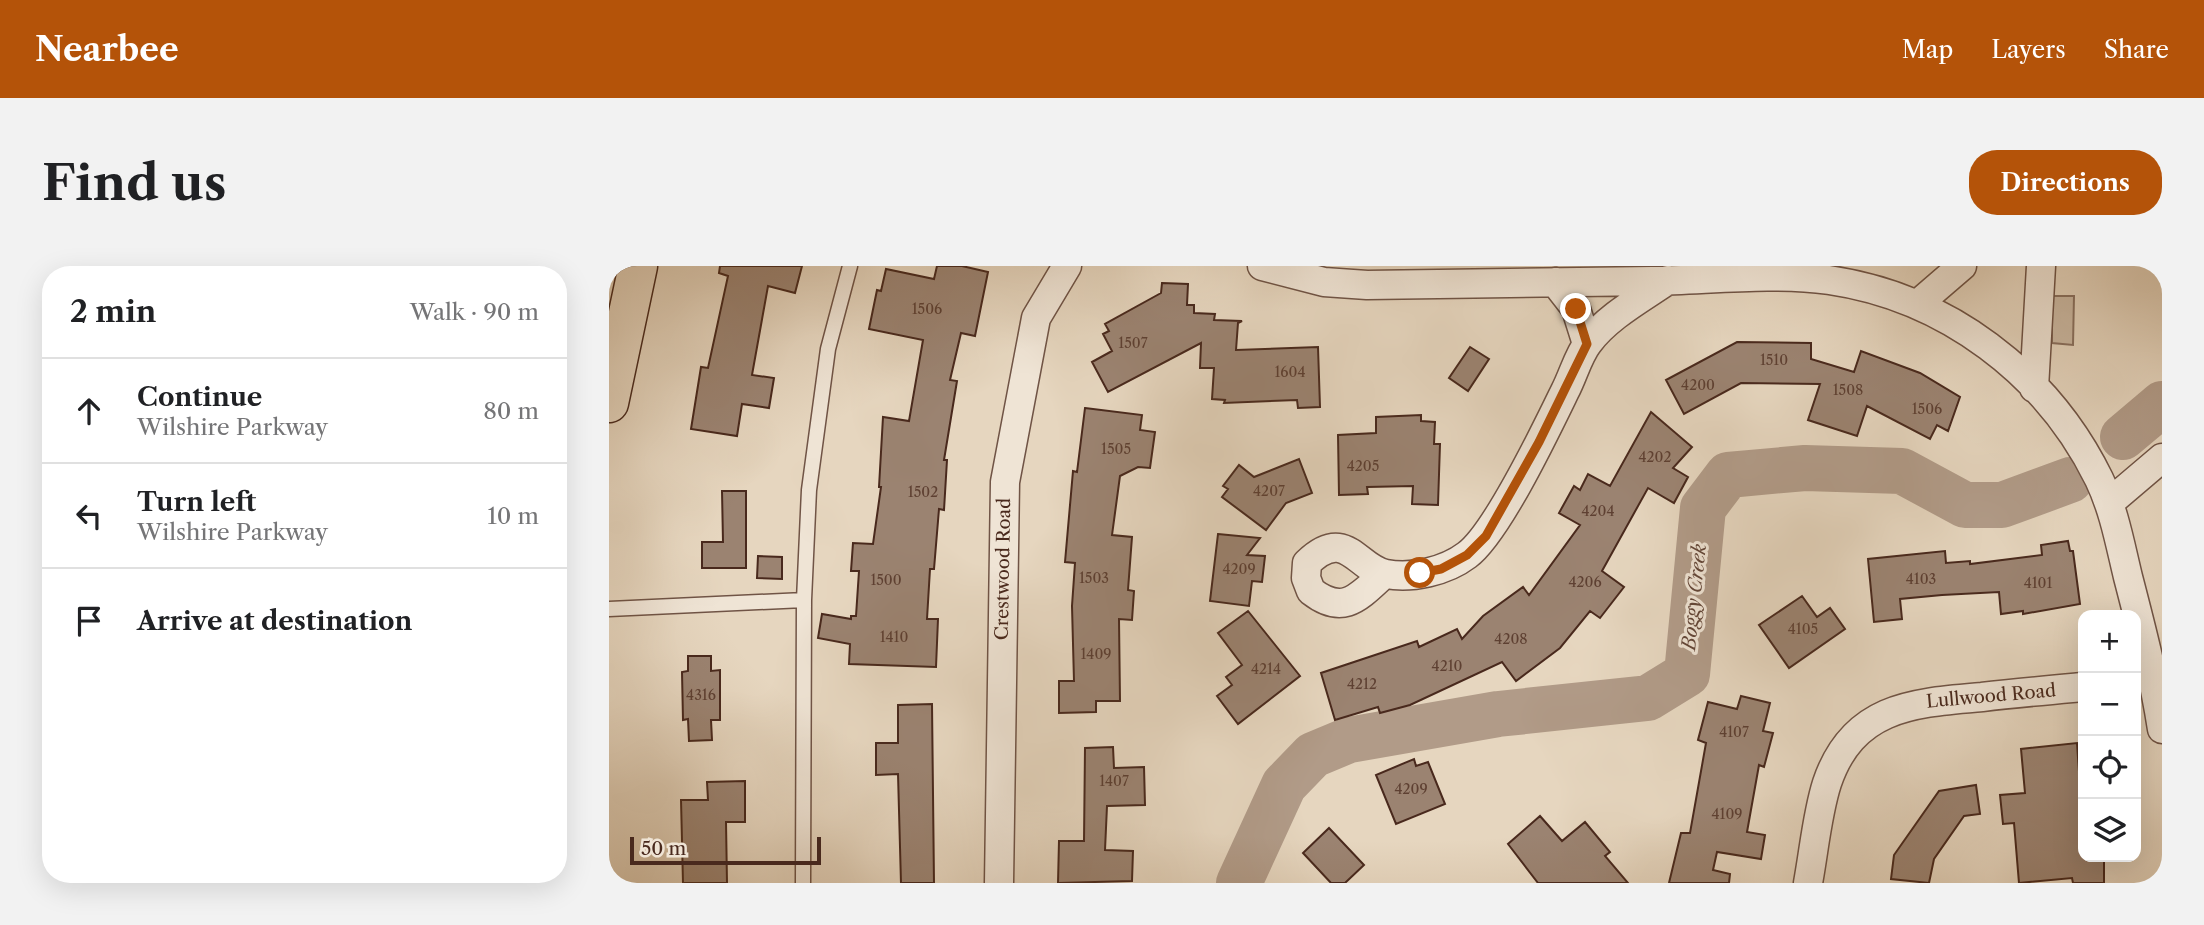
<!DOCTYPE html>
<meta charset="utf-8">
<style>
:root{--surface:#fff;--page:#f2f2f2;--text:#202124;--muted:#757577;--line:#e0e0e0;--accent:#b45309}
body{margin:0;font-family:"Libre Caslon Text",serif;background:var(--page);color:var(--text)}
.controls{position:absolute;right:21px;bottom:21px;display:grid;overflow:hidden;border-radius:14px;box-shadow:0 7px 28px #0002}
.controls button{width:63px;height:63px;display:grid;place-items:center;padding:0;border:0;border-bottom:2px solid var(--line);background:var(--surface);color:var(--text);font:35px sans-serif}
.scale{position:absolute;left:21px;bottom:18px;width:191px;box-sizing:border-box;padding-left:7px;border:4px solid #49291d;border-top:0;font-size:19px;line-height:24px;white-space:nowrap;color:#49291d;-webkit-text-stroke:5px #efe4d5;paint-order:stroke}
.stop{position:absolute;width:21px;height:21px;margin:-16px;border:5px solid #b45309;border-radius:50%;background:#fff}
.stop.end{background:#b45309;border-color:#fff;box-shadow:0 2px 7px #0008}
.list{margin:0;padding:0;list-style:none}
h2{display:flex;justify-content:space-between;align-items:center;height:91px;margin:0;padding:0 28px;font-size:30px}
h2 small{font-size:23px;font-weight:400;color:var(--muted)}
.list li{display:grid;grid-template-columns:46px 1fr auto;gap:21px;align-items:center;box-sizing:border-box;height:105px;padding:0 28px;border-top:2px solid var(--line)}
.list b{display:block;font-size:26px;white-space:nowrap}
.list p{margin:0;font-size:23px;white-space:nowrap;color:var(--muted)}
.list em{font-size:23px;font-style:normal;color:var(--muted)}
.icon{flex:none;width:38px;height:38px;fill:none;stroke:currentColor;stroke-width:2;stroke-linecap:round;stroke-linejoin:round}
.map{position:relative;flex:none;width:1553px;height:617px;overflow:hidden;border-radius:28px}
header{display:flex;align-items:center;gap:42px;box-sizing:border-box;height:98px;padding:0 35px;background:var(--accent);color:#fff}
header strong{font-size:33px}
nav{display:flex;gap:38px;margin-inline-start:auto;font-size:24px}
.intro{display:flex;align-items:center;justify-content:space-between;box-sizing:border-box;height:168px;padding:0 42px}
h1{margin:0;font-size:49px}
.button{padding:18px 32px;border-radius:28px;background:var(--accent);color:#fff;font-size:24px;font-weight:700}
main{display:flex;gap:42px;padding:0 42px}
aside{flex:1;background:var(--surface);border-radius:28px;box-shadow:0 7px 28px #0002}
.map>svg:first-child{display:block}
.green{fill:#cbb9a3;stroke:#8a7160;stroke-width:2}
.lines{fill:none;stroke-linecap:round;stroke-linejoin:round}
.river{stroke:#b19b88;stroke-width:46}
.building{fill:#9b8371;stroke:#49291d;stroke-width:2}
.lane-casing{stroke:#705446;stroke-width:17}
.street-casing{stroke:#705446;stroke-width:31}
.primary-casing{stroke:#49291d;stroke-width:41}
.lane{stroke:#efe4d5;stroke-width:14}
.street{stroke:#efe4d5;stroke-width:28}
.primary{stroke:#e6d6bf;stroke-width:38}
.route{stroke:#b45309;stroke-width:9}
.labels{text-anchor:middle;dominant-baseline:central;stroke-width:6;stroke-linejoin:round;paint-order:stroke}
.number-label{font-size:14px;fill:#5e4032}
.street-label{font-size:18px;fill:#49291d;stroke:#efe4d5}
.water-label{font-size:19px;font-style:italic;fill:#634638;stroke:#efe4d5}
</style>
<header>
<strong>Nearbee</strong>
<nav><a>Map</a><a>Layers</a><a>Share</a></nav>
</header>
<div class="intro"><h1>Find us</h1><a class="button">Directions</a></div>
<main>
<aside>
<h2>2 min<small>Walk · 90 m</small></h2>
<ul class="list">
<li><svg class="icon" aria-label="ahead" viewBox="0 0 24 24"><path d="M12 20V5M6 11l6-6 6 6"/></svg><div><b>Continue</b><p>Wilshire Parkway</p></div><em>80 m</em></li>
<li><svg class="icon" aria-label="left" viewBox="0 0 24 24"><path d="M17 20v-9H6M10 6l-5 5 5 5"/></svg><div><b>Turn left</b><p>Wilshire Parkway</p></div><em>10 m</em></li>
<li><svg class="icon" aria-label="arrive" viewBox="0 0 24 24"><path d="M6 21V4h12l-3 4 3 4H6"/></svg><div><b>Arrive at destination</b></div></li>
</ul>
</aside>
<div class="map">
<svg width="1553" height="617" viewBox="0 0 1553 617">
<rect width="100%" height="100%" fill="#e6d6bf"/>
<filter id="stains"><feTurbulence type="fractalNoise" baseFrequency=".00286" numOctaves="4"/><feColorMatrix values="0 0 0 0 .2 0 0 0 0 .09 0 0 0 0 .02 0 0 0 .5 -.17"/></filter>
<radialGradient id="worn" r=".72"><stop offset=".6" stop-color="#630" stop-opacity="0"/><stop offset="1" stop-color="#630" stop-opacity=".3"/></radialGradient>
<path class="green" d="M 1443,30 L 1465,30 L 1464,79 L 1443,77 Z"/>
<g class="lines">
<path class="river" d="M 1514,171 L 1553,138
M 630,617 L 675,519 L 704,489 L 740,474 L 889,448 L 1039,432 L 1078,408 L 1094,242 L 1119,209 L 1196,202 L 1293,205 L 1356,239 L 1393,239 L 1461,214"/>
</g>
<path class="building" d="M 111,0 L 193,0 L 186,27 L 159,20 L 143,109 L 165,112 L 160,142 L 133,138 L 128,170 L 82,163 L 92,101 L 99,102 L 119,10 L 110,7 Z
M 328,0 L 353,0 L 379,6 L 366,70 L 352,67 L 341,114 L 348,115 L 335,194 L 338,194 L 335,244 L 330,243 L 325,303 L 321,303 L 318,353 L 329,353 L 327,401 L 240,398 L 241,378 L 209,372 L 213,348 L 242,353 L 242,350 L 247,350 L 250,305 L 242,305 L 244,277 L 264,278 L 272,221 L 270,221 L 274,151 L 300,155 L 314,74 L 260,63 L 268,24 L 272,25 L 277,3 L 325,13 Z
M 553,17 L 579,18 L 578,39 L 585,39 L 585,47 L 606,48 L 605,54 L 633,55 L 629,57 L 627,84 L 709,81 L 711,141 L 689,142 L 688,134 L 615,137 L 616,134 L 603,133 L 605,102 L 591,102 L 592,77 L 499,126 L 483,96 L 503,85 L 494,68 L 500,65 L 496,58 L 552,27 Z
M 1128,76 L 1202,77 L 1202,93 L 1245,106 L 1252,85 L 1311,107 L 1351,131 L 1339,165 L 1328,159 L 1321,173 L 1258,140 L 1248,170 L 1199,154 L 1211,118 L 1132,117 L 1075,148 L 1057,114 Z
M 861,81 L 880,93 L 859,125 L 840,112 Z
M 476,142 L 533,149 L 531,164 L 546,166 L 541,202 L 529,201 L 511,210 L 503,269 L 523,271 L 519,324 L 525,325 L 523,354 L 510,353 L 511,435 L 487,435 L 487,446 L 450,447 L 450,415 L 465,415 L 463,340 L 466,297 L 456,296 L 464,205 L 468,206 Z
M 1042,146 L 1083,181 L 1064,202 L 1079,211 L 1065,237 L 1039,222 L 993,305 L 1015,321 L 991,352 L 981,345 L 951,382 L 907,415 L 893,396 L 801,439 L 771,447 L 769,441 L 726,454 L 712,407 L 808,375 L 810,381 L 848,363 L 853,373 L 874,350 L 914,321 L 920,329 L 971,259 L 950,247 L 965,220 L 971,224 L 979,208 L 1001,220 Z
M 812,149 L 812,155 L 826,156 L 825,178 L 831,178 L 829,239 L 803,238 L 804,220 L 758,221 L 759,228 L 730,229 L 729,169 L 767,167 L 767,151 Z
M 690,193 L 703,227 L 677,237 L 657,264 L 613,231 L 619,223 L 614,220 L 630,199 L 645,211 Z
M 113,225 L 137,225 L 137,302 L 93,302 L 93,276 L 114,276 Z
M 609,268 L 651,272 L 638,289 L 656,290 L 653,316 L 643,315 L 640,340 L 601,335 Z
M 1459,275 L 1461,285 L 1464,285 L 1471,338 L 1414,348 L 1414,345 L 1392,348 L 1390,326 L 1333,329 L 1291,333 L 1293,353 L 1265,356 L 1259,293 L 1336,285 L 1337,297 L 1361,295 L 1361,298 L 1433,289 L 1432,279 Z
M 149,290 L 173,291 L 173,313 L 148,312 Z
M 1193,330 L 1208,351 L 1221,342 L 1236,363 L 1180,402 L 1150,359 Z
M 639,345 L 691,410 L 629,458 L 608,430 L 623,419 L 617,411 L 633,399 L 609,367 Z
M 79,390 L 102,390 L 102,405 L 111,404 L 111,454 L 102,454 L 103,474 L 80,475 L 79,453 L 74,454 L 73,406 L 79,405 Z
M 1132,430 L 1161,437 L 1154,465 L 1164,467 L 1155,501 L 1150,499 L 1138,566 L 1156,569 L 1152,593 L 1108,586 L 1104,604 L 1121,608 L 1120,617 L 1060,617 L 1072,567 L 1081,567 L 1097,477 L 1089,474 L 1099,436 L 1128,443 Z
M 323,438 L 325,617 L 292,617 L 289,508 L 267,509 L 267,477 L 289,477 L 289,439 Z
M 1468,477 L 1471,520 L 1474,520 L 1474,591 L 1495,591 L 1495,617 L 1464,617 L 1463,612 L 1410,617 L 1405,557 L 1394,558 L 1391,529 L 1416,527 L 1412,483 Z
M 504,481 L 505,502 L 535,501 L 536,539 L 498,540 L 496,584 L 524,585 L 523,615 L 449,617 L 450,575 L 475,575 L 476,482 Z
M 805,493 L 807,500 L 819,496 L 836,538 L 787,558 L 767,509 Z
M 136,515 L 136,556 L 117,556 L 118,617 L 74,617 L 72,534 L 99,534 L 98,516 Z
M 1367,519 L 1371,548 L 1355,550 L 1325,593 L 1320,617 L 1282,613 L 1285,589 L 1330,525 Z
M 931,550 L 953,575 L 976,556 L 1001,586 L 996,590 L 1019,617 L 929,617 L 899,578 Z
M 720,562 L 755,599 L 736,617 L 722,617 L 694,587 Z"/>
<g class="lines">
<defs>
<path id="lane" d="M 0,343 L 195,334
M 194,617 L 195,334 L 200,224 L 219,83 L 241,0"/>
<path id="street" d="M 653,0 L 715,16 L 758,19 C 853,18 948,16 1043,15 C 1101,14 1162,6 1220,14 C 1337,31 1438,107 1490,213 C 1505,244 1511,278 1519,311 C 1532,361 1545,411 1553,463
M 946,16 L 967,43 L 978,78
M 1310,37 L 1353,0
M 1425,122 L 1432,0
M 1500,237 L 1553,192
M 775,308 C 749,332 734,350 702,325 L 697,312 L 698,297 C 737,259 748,303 777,308 C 803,313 837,305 858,289 C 888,267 938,162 956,125 C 964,110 969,90 979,77 C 998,51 1033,32 1059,14
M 390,617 L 396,216 L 427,52 L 458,0
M 1199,617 C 1205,585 1208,548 1218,517 C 1244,440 1304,437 1373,431 C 1407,427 1441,424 1474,421"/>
<path id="primary" d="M 0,137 L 29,0"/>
</defs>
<use href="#lane" class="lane-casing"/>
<use href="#street" class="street-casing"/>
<use href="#primary" class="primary-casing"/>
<use href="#lane" class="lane"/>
<use href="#street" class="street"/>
<use href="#primary" class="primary"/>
</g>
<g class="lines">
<path class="route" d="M 811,307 L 832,303 L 858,289 L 877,270 L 930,176 L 978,78 L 967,43"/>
</g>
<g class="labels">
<g class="number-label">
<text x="318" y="43">1506</text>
<text x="524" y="77">1507</text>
<text x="1165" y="94">1510</text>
<text x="681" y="106">1604</text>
<text x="1089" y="119">4200</text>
<text x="1239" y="124">1508</text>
<text x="1318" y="143">1506</text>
<text x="507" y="183">1505</text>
<text x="1046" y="191">4202</text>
<text x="754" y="200">4205</text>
<text x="660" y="225">4207</text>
<text x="314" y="226">1502</text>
<text x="989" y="245">4204</text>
<text x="630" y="303">4209</text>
<text x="485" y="312">1503</text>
<text x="1312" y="313">4103</text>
<text x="277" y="314">1500</text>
<text x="976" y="316">4206</text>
<text x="1429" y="317">4101</text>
<text x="1194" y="363">4105</text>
<text x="285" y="371">1410</text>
<text x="902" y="373">4208</text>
<text x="487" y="388">1409</text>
<text x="838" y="400">4210</text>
<text x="657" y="403">4214</text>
<text x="753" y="418">4212</text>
<text x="92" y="429">4316</text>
<text x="1125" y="466">4107</text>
<text x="505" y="515">1407</text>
<text x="802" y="523">4209</text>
<text x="1118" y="548">4109</text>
</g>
<g class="street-label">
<text transform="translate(394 303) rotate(-89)">Crestwood Road</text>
<text transform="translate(1382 430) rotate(-5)">Lullwood Road</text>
</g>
<g class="water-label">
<text transform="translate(1085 331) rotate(-84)">Boggy Creek</text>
</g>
</g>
<rect width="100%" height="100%" filter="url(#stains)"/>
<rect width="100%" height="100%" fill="url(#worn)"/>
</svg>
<div class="controls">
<button>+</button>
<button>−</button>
<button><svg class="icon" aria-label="locate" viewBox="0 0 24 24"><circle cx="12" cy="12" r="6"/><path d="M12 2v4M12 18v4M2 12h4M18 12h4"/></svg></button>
<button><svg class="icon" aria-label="layers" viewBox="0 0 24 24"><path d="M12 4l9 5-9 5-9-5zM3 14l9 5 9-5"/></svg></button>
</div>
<div class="scale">50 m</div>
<div class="stop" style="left:811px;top:307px"></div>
<div class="stop end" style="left:967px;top:43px"></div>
</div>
</main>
